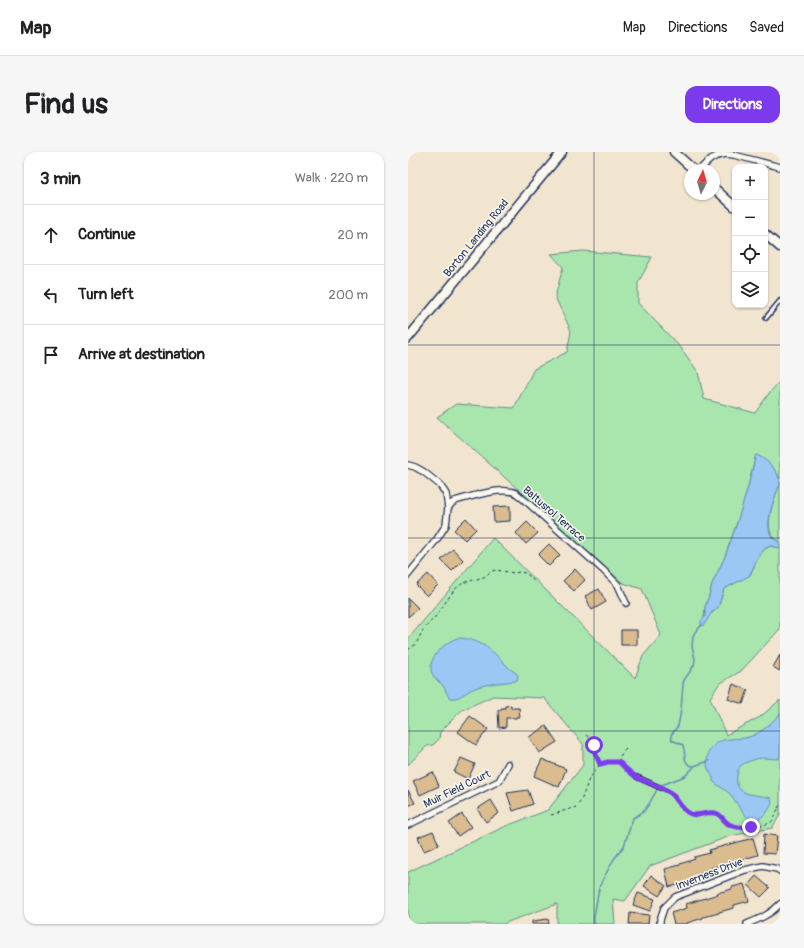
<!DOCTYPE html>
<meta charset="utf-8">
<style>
:root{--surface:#fff;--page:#f6f6f6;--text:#202124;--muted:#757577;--line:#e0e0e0;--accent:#7c3aed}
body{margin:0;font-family:Pangolin,sans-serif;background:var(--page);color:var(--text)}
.controls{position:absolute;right:12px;top:12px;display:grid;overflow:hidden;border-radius:8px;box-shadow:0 1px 3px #0004}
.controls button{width:36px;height:36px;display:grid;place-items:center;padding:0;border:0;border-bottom:1px solid var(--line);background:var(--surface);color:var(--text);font:20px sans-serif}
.compass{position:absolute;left:276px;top:12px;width:36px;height:36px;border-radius:50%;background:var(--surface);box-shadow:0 1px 3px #0004;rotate:5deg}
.stop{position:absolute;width:12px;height:12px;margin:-9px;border:3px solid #7c3aed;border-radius:50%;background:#fff}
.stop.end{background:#7c3aed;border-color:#fff;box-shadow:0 1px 4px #0008}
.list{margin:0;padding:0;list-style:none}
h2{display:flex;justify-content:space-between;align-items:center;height:52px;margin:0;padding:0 16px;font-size:17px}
h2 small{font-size:13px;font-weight:400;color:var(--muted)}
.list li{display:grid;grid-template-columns:26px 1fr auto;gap:12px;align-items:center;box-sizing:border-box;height:60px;padding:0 16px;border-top:1px solid var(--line)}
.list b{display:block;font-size:15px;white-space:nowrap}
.list em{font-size:13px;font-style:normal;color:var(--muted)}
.icon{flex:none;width:22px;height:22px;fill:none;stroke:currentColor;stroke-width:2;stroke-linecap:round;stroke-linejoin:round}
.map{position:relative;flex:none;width:372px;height:772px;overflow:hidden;border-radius:12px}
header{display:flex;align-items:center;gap:24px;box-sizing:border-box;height:56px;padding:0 20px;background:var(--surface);border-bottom:1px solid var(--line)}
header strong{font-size:19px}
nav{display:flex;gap:22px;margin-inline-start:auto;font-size:14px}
.intro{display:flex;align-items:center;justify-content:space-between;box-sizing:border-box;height:96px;padding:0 24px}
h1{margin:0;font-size:28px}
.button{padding:10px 18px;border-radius:12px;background:var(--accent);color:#fff;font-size:14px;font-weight:700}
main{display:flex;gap:24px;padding:0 24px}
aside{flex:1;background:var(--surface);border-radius:12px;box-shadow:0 1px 3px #0004}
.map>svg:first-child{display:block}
.green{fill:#a9e6ad;stroke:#628a86}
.water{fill:#9ac7f4;stroke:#678ab8}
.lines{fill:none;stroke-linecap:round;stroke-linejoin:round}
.stream{stroke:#678ab8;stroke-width:1.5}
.building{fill:#dabc8e;stroke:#1b2f5e}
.lane-casing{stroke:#1b2f5e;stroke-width:6}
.street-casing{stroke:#1b2f5e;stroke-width:8}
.secondary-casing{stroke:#1b2f5e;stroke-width:11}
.path{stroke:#1b2f5e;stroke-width:1;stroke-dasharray:3 3;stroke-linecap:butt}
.lane{stroke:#fbf7ec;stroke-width:3}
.street{stroke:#fbf7ec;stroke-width:5.5}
.secondary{stroke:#fbf7ec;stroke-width:8}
.route{stroke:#7c3aed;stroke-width:5}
.grid{fill:none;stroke:#1b2f5e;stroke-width:1;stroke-opacity:0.55}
.labels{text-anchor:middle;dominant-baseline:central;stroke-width:3;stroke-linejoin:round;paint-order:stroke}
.street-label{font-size:11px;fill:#1b2f5e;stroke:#fbf7ec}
</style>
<header>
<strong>Map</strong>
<nav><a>Map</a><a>Directions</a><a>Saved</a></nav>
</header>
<div class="intro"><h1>Find us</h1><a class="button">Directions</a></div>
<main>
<aside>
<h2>3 min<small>Walk · 220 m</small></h2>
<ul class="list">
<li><svg class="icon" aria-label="ahead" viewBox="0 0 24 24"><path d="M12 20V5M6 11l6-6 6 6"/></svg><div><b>Continue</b></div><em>20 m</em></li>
<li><svg class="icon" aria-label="left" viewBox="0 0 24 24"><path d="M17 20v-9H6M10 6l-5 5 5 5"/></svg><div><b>Turn left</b></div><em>200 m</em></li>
<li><svg class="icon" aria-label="arrive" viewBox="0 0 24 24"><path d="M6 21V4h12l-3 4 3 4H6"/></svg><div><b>Arrive at destination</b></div></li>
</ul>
</aside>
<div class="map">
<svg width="372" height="772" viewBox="0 0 372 772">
<rect width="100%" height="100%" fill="#f1e5d0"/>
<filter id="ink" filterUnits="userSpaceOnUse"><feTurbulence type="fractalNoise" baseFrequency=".025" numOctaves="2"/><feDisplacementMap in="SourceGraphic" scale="8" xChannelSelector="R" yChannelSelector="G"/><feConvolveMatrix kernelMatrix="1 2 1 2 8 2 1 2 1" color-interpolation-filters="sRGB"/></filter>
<g filter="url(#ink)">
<path class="green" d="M 175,99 L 244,105 L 230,131 L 230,151 L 273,196 L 290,220 L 296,247 L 347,261 L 362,240 L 372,229 L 372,327 C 368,317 360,311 351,304 L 347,306 L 340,335 L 332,362 L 316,407 L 304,432 L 301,444 L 297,455 L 296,466 C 312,458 311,452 316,437 L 342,423 L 351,404 L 357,397 L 362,394 L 372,396 L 372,477 L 333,519 L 311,532 L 302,546 L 318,583 L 352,565 L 372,548 L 372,663 L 364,676 L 322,684 L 242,714 L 217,749 L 205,747 L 207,772 L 149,772 L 149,752 L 97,771 L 97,772 L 0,772 L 0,720 L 98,674 L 140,658 L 175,613 L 175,592 L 136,546 L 85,544 L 54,558 L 32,580 L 31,587 L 25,593 L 19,594 L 0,613 L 0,487 L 85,386 L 227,526 L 235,504 L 253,483 L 234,437 L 215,431 L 29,265 L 48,252 L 106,256 L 126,217 L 159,200 L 163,179 L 147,145 L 155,115 L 143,102 Z
M 372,330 L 372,391 C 370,389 366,387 365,385 C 355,372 368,344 372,330 Z"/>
<path class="water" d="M 348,303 C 358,306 372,320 372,332 C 367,345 355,372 364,385 C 366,387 369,389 372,391 L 372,396 L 363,394 L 359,395 L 352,402 L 341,424 L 316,437 L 310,456 L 304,460 L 296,473 L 293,474 L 293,469 L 297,465 L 297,455 L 301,444 L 304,432 L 316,407 L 328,374 L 340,335 L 347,307 L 347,304 Z
M 49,486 C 72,486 85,499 100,515 C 103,518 107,520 110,523 L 109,528 L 107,529 C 93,531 78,531 65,537 C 57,540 51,548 42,546 C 39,543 38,539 36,535 C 32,530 26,527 24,521 C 18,506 38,490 49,486 Z
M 372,561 L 372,604 L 370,607 C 364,607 359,606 354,606 C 350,606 346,608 342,609 C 334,612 330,614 329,624 C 328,629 329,635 333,638 C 340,644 354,643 363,646 C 365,651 362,656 359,660 C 355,664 349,670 344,668 C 335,664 328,649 322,642 C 318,638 307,632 305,629 C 305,628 305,627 305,626 C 303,621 299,618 299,612 C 299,596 307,588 323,587 C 329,586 335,587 341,585 C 352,582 365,570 372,561 Z"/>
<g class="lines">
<path class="stream" d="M 294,473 L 287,480 L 285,484 L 284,494 L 287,507 L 286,513 L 281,521 L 276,528 L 275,532 L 273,558 L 271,569 L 270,574 L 263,583 L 264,588 L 275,593 C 278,602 274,613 286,614 L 301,609
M 188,772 L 186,770 L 186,765 L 191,736 L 194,729 L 206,707 L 216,694 L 225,666 L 235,660 L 241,652 L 251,634 L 277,624 L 286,615"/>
</g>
<path class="building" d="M 102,354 L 102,369 L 86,370 L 85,355 Z
M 58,366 L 68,377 L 57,388 L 46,378 Z
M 119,370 L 130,381 L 118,392 L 108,381 Z
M 141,392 L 152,403 L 141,414 L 130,403 Z
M 45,397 L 55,408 L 44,419 L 33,408 Z
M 167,417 L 177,428 L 166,439 L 155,429 Z
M 20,422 L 30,433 L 19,444 L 8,433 Z
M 191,437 L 198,450 L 184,458 L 177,444 Z
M 0,446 L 10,456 L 0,465 Z
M 213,478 L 229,478 L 229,493 L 213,493 Z
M 372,503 L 372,519 L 365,515 Z
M 325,532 L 340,538 L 335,552 L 320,547 Z
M 103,553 L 103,556 L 111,556 L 112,565 L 108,565 L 108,566 L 98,566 L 98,575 L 91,576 L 90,558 L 94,558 L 93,556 L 97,556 L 97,554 Z
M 62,564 L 80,577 L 68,593 L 50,580 Z
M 138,574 L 149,590 L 131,601 L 121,585 Z
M 53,606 L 67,612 L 60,627 L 46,620 Z
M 134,607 L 158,617 L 151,635 L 126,624 Z
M 25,620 L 31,634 L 12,643 L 5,629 Z
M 0,638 L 7,651 L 0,654 Z
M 120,638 L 125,652 L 105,659 L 99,641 Z
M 83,648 L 91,661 L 78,670 L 69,657 Z
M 54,662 L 63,675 L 50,684 L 41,671 Z
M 25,679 L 31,693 L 16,699 L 10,685 Z
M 356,682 L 369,684 L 367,702 L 355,701 Z
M 345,686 L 350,703 L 303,716 L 304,719 L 289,723 L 290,725 L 274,732 L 261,735 L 257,717 L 272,713 L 272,712 L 287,707 L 286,705 L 302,701 L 301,698 Z
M 243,723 L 258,734 L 251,744 L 236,734 Z
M 348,724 L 362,736 L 353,745 L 340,733 Z
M 336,732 L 341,749 L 326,753 L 326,756 L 311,760 L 311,761 L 295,765 L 295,766 L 279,771 L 279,772 L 266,772 L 263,761 L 279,756 L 278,752 L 310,742 L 309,741 L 324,737 L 324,735 Z
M 230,741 L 247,747 L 242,759 L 225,753 Z
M 222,761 L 241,763 L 240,772 L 221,772 Z
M 140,767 L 141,772 L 124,772 L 124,769 Z"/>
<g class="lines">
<defs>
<path id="lane" d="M 358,166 L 372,149
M 229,625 L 253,636"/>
<path id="street" d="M 291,18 L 303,7 L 309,4 L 318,2 L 326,3 L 372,15
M 0,313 L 7,315 L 16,320 L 32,333 L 38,342 L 40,356 L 38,373 L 29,387 L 0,423
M 40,356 L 43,352 L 47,349 C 62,345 94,334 108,341 C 112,344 116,348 120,351 L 195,418 L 210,433 L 218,451
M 0,673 L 91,629 L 100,612
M 252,772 L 252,768 L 256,756 L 267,745 L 337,718 L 355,714 L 369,717 L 372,719
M 339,772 C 351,767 363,762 372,752"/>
<path id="secondary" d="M 266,0 L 286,18
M 306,36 L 327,55
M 357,82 L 372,95
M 0,186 L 154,0"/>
</defs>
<use href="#lane" class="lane-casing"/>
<use href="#street" class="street-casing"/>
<use href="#secondary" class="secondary-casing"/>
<path class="path" d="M 0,498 L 8,492 L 15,478 L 28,464 L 39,448 L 46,438 L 55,431 L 76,425 L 84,419 L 88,418 L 106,421 L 112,420 L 117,421 L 120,423 L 126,429
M 178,583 L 185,589 L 186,598 L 192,612
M 218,597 C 214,601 211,604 211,610 L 225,623
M 257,639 C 267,644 271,654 279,660 C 287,666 298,659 306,661 C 313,662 315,669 321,672 C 330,677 341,676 351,673 C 355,672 359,673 363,670 C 368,667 367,659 372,655
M 370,656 L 372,653
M 143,663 L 168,655 L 173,649 L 181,627 L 192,612 L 201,610 L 211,610"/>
<use href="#lane" class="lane"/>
<use href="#street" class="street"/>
<use href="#secondary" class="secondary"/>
</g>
</g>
<g class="lines" filter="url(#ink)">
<path class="route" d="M 186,593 L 186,598 L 192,612 L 200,610 L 211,610 C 217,616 223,622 230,626 C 240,631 255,635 264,642 C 270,648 274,659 283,662 C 291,665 299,659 307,661 C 312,662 314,666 317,669 C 323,676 334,676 343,675"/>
</g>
<path class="grid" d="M 186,0 L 186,772M 0,193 L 372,193M 0,386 L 372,386M 0,579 L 372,579"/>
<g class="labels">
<g class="street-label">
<text transform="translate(68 86) rotate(-51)">Borton Landing Road</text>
<text transform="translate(146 362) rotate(41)">Baltusrol Terrace</text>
<text transform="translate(49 637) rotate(-26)">Muir Field Court</text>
<text transform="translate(301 722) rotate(-21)">Inverness Drive</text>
</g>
</g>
</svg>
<div class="controls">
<button>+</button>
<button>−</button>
<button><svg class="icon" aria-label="locate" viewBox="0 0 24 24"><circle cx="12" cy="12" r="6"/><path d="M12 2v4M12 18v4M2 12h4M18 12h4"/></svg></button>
<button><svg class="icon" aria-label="layers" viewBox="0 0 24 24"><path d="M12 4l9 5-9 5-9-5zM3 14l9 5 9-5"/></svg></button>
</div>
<svg class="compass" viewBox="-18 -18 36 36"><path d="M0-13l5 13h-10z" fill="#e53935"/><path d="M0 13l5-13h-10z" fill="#757577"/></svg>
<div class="stop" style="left:186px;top:593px"></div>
<div class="stop end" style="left:343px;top:675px"></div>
</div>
</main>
